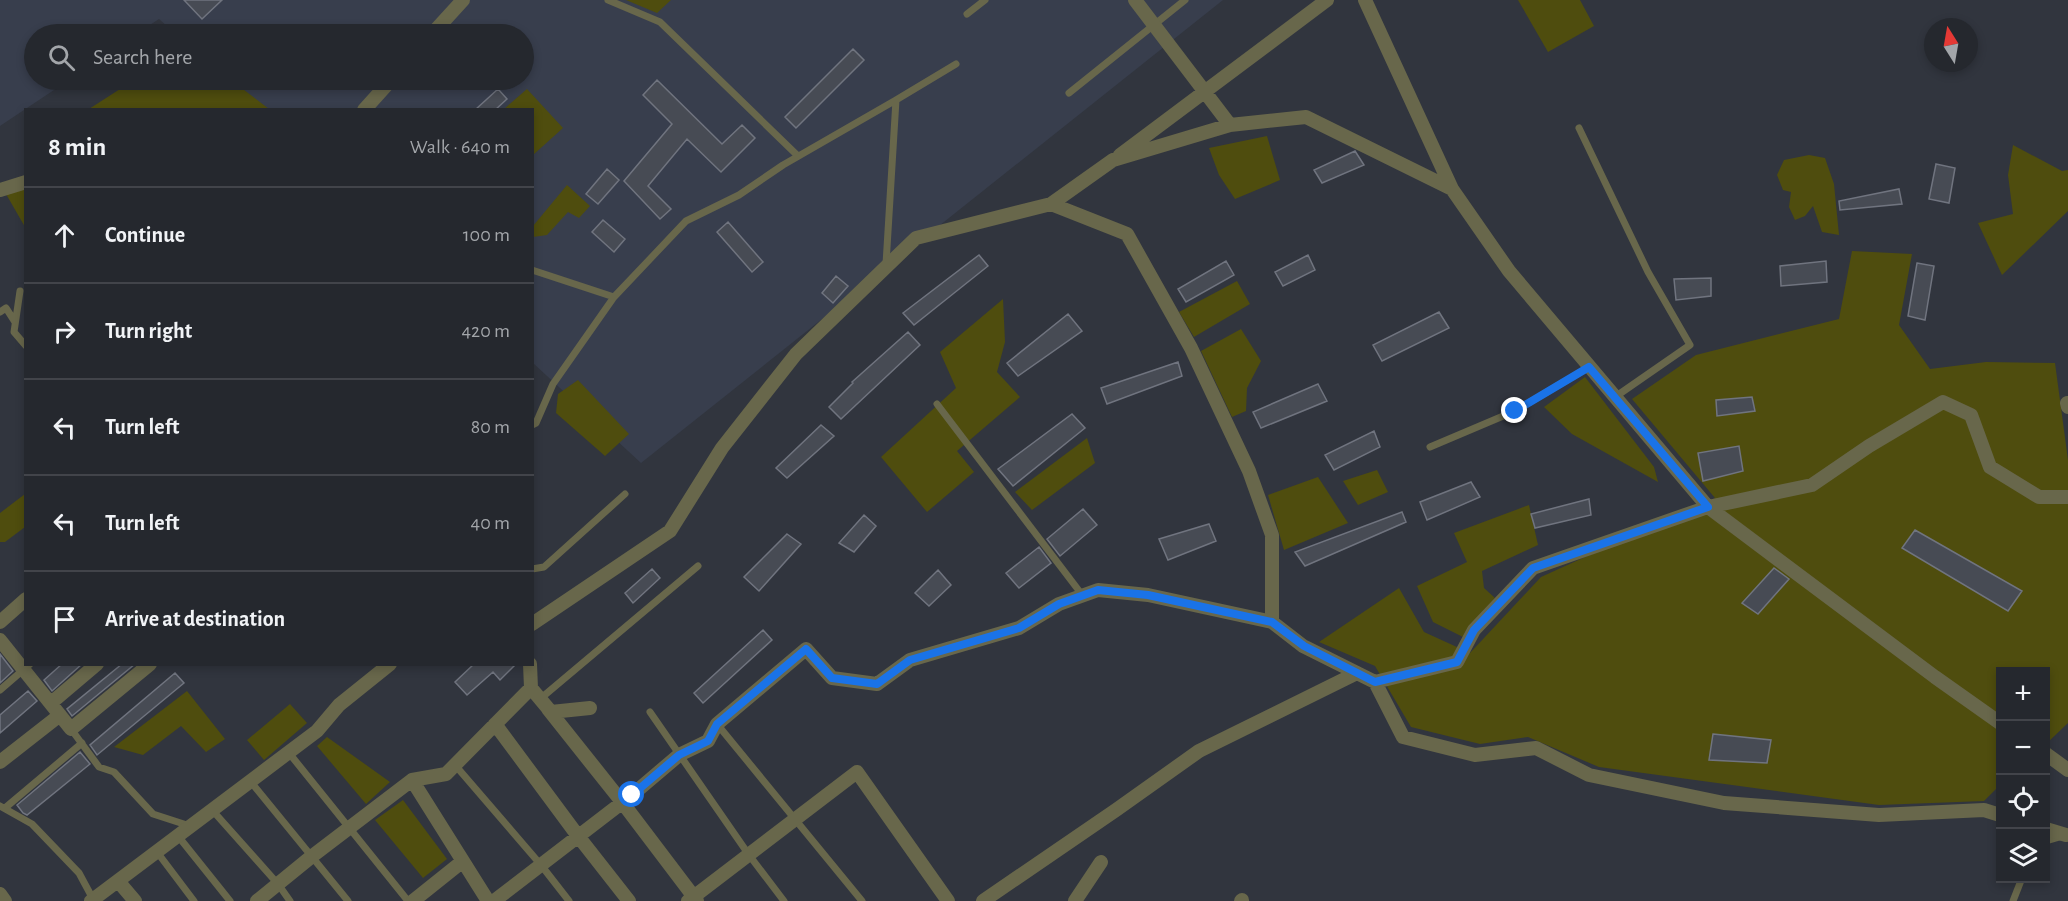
<!DOCTYPE html>
<meta charset="utf-8">
<style>
:root{--surface:#25282e;--page:#2d3036;--text:#f1f3f6;--muted:#a3a6aa;--line:#42444a}
body{margin:0;font-family:"Alegreya Sans",sans-serif;background:var(--page);color:var(--text)}
.controls{position:absolute;right:18px;bottom:18px;display:grid;overflow:hidden;border-radius:0px;box-shadow:0 3px 9px #0003}
.controls button{width:54px;height:54px;display:grid;place-items:center;padding:0;border:0;border-bottom:2px solid var(--line);background:var(--surface);color:var(--text);font:30px sans-serif}
.compass{position:absolute;left:1924px;top:18px;width:54px;height:54px;border-radius:50%;background:var(--surface);box-shadow:0 3px 9px #0003;rotate:349deg}
.stop{position:absolute;width:18px;height:18px;margin:-14px;border:4px solid #1a73e8;border-radius:50%;background:#fff}
.stop.end{background:#1a73e8;border-color:#fff;box-shadow:0 2px 6px #0008}
.list{margin:0;padding:0;list-style:none}
h2{display:flex;justify-content:space-between;align-items:center;height:78px;margin:0;padding:0 24px;font-size:26px}
h2 small{font-size:20px;font-weight:400;color:var(--muted)}
.list li{display:grid;grid-template-columns:39px 1fr auto;gap:18px;align-items:center;box-sizing:border-box;height:96px;padding:0 24px;border-top:2px solid var(--line)}
.list b{display:block;font-size:22px;white-space:nowrap}
.list em{font-size:20px;font-style:normal;color:var(--muted)}
.icon{flex:none;width:33px;height:33px;fill:none;stroke:currentColor;stroke-width:2;stroke-linecap:round;stroke-linejoin:round}
.map{position:relative;flex:none;width:2068px;height:901px;overflow:hidden}
.search{position:absolute;background:var(--surface);box-shadow:0 3px 9px #0003;left:24px;top:24px;width:510px;height:66px;display:flex;align-items:center;gap:15px;box-sizing:border-box;padding:0 21px;border-radius:33px;color:var(--muted);font-size:22px}
.panel{position:absolute;background:var(--surface);box-shadow:0 3px 9px #0003;left:24px;top:108px;width:510px;height:558px;border-radius:0px}
.map>svg:first-child{display:block}
.built{fill:#383e4d}
.green{fill:#4f4d0e}
.building{fill:#474b54;stroke:#70747f;stroke-width:1.5}
.lines{fill:none;stroke-linecap:round;stroke-linejoin:round}
.lane{stroke:#68674b;stroke-width:7}
.street{stroke:#68674b;stroke-width:14}
.route{stroke:#1a73e8;stroke-width:8}
</style>
<div class="map">
<svg width="2068" height="901" viewBox="0 0 2068 901">
<rect width="100%" height="100%" fill="#31353e"/>
<path class="built" d="M 0,0 L 1223,0 L 641,463 L 533,363 L 532,110 L 257,109 L 225,80 L 524,80 L 524,34 L 176,34 L 159,19 L 136,34 L 34,34 L 34,80 L 69,80 L 0,126 Z"/>
<path class="green" d="M 626,0 L 671,0 L 657,13 Z
M 1518,0 L 1580,0 L 1594,26 L 1548,52 Z
M 134,80 L 231,80 L 269,109 L 89,109 Z
M 527,89 L 563,128 L 533,155 L 532,110 L 504,109 Z
M 1267,136 L 1280,180 L 1235,199 L 1219,175 L 1209,148 Z
M 2013,145 L 2062,171 L 2068,170 L 2068,211 L 2002,275 L 1978,223 L 2013,214 L 2008,175 Z
M 1809,155 L 1825,158 L 1834,184 L 1839,235 L 1822,232 L 1813,206 L 1805,216 L 1795,220 L 1789,207 L 1791,192 L 1783,190 L 1777,175 L 1784,160 Z
M 567,185 L 590,206 L 579,218 L 568,212 L 547,235 L 533,237 L 533,226 Z
M 25,189 L 25,227 L 6,194 Z
M 1852,251 L 1912,254 L 1899,325 L 1930,369 L 1986,362 L 2055,363 L 2068,460 L 2068,723 L 2046,744 L 2046,672 L 2000,672 L 2000,785 L 1984,801 L 1879,805 L 1599,767 L 1528,737 L 1480,744 L 1411,727 L 1375,666 L 1319,642 L 1399,588 L 1424,632 L 1470,653 L 1541,577 L 1715,498 L 1632,399 L 1696,355 L 1839,319 Z
M 1237,281 L 1250,304 L 1194,337 L 1179,312 Z
M 1003,299 L 1005,342 L 997,372 L 1020,397 L 957,451 L 974,472 L 927,512 L 881,457 L 956,388 L 940,352 Z
M 1241,329 L 1261,361 L 1247,388 L 1246,411 L 1232,417 L 1201,351 Z
M 1585,377 L 1654,467 L 1658,482 L 1572,434 L 1544,407 Z
M 578,380 L 629,434 L 605,456 L 556,413 L 558,394 Z
M 1087,438 L 1095,463 L 1032,510 L 1015,492 Z
M 1377,470 L 1388,492 L 1358,505 L 1343,481 Z
M 1318,477 L 1348,523 L 1284,550 L 1268,495 Z
M 25,494 L 25,527 L 5,542 L 0,542 L 0,513 Z
M 1529,505 L 1538,545 L 1482,571 L 1484,588 L 1495,598 L 1463,637 L 1433,622 L 1417,586 L 1467,562 L 1454,533 Z
M 187,691 L 225,739 L 206,752 L 181,726 L 143,755 L 114,747 Z
M 290,704 L 307,723 L 264,760 L 247,740 Z
M 327,737 L 390,782 L 366,804 L 317,746 Z
M 403,800 L 447,859 L 423,878 L 375,820 Z"/>
<path class="building" d="M 184,0 L 222,0 L 202,19 Z
M 853,49 L 864,60 L 796,128 L 785,117 Z
M 657,80 L 722,144 L 742,125 L 755,138 L 721,172 L 687,139 L 648,186 L 671,209 L 660,219 L 624,181 L 672,124 L 643,95 Z
M 498,89 L 507,99 L 495,110 L 475,110 Z
M 1355,151 L 1364,165 L 1322,183 L 1314,170 Z
M 1936,164 L 1955,168 L 1949,203 L 1929,199 Z
M 607,169 L 619,180 L 598,204 L 586,194 Z
M 1899,189 L 1902,204 L 1840,210 L 1839,201 Z
M 603,220 L 625,239 L 614,252 L 592,232 Z
M 728,222 L 763,262 L 752,272 L 717,232 Z
M 979,255 L 988,266 L 914,325 L 903,313 Z
M 1308,255 L 1315,270 L 1283,286 L 1275,272 Z
M 1226,261 L 1234,275 L 1186,302 L 1178,289 Z
M 1826,261 L 1827,282 L 1781,286 L 1780,266 Z
M 1917,263 L 1934,266 L 1925,320 L 1908,316 Z
M 836,276 L 848,286 L 833,303 L 822,293 Z
M 1711,278 L 1711,296 L 1676,300 L 1674,279 Z
M 1439,312 L 1449,328 L 1382,361 L 1373,345 Z
M 1068,314 L 1082,331 L 1018,376 L 1007,363 Z
M 908,332 L 920,345 L 841,419 L 829,407 L 853,383 L 852,382 Z
M 1178,362 L 1182,376 L 1107,404 L 1101,388 Z
M 1318,384 L 1327,401 L 1261,428 L 1253,412 Z
M 1752,397 L 1755,411 L 1717,416 L 1716,400 Z
M 1072,414 L 1085,428 L 1013,486 L 998,469 Z
M 821,425 L 834,436 L 787,478 L 776,468 Z
M 1374,431 L 1380,447 L 1334,470 L 1325,455 Z
M 1739,446 L 1743,471 L 1703,481 L 1698,453 Z
M 1471,482 L 1480,497 L 1427,520 L 1420,502 Z
M 1589,499 L 1591,515 L 1535,528 L 1531,514 Z
M 1083,509 L 1097,525 L 1060,556 L 1047,539 Z
M 1402,512 L 1406,522 L 1305,566 L 1295,552 Z
M 864,515 L 876,526 L 854,552 L 839,543 Z
M 1209,524 L 1216,541 L 1168,560 L 1159,539 Z
M 1915,530 L 2022,591 L 2008,611 L 1902,548 Z
M 787,534 L 801,544 L 759,591 L 744,577 Z
M 1039,547 L 1051,563 L 1019,588 L 1006,573 Z
M 1774,568 L 1789,579 L 1758,614 L 1742,603 Z
M 652,569 L 660,578 L 633,603 L 625,593 Z
M 938,570 L 951,585 L 929,606 L 915,593 Z
M 763,630 L 772,640 L 703,703 L 694,693 Z
M 0,654 L 13,671 L 0,683 Z
M 62,664 L 82,664 L 52,691 L 44,680 Z
M 122,664 L 135,664 L 72,716 L 67,709 Z
M 474,664 L 516,664 L 500,680 L 493,672 L 467,695 L 455,682 Z
M 175,673 L 184,683 L 97,755 L 90,745 Z
M 28,691 L 37,701 L 0,733 L 0,715 Z
M 1713,734 L 1771,740 L 1767,763 L 1709,760 Z
M 80,752 L 90,764 L 27,815 L 23,813 L 17,805 Z"/>
<g class="lines">
<path class="lane" d="M 608,0 L 660,22 L 798,156
M 967,14 L 985,0
M 1069,93 L 1185,0
M 1579,128 L 1648,272 L 1690,345 L 1615,397
M 886,264 L 896,100 L 956,64
M 532,270 L 614,297
M 20,291 L 14,332 L 26,346
M 0,312 L 6,308 L 15,322
M 937,404 L 1083,596
M 532,425 L 536,423 L 553,384 L 614,297 L 686,221 L 739,195 L 783,165 L 896,100
M 1430,447 L 1515,411 L 1589,367
M 532,569 L 544,567 L 625,494
M 0,690 L 30,664
M 540,699 L 698,566
M 650,712 L 749,855 L 784,901
M 717,724 L 862,901
M 71,729 L 99,767 L 114,772 L 153,814 L 190,826
M 289,753 L 408,901
M 455,765 L 541,865 L 569,901
M 251,782 L 348,901
M 0,806 L 32,824 L 79,873 L 93,899
M 5,808 L 82,743
M 213,811 L 278,884 L 290,901
M 178,836 L 230,901
M 2046,841 L 2063,836
M 157,852 L 194,901
M 2013,901 L 2022,878"/>
<path class="street" d="M 1135,0 L 1230,125
M 1365,0 L 1452,189
M 432,34 L 463,0
M 364,110 L 391,80
M 1120,155 L 1327,0
M 0,190 L 26,182
M 1051,204 L 1113,160 L 1230,125 L 1306,117 L 1452,189 L 1509,271 L 1708,507 L 1935,677 L 2000,723
M 2067,403 L 2068,407
M 0,622 L 26,599
M 532,624 L 670,531 L 722,448 L 796,354 L 916,238 L 1051,204 L 1127,234 L 1191,348 L 1249,471 L 1272,535 L 1272,622
M 0,640 L 71,729 L 150,664
M 530,664 L 531,688 L 536,694
M 1375,682 L 1457,662 L 1474,630 L 1533,568 L 1708,507 L 1812,485 L 1869,446 L 1943,402 L 1971,415 L 1990,467 L 2039,497 L 2068,497
M 51,703 L 97,664
M 548,709 L 622,802 L 697,901
M 495,724 L 578,836 L 629,901
M 2046,754 L 2068,770
M 0,762 L 60,715
M 412,780 L 488,901
M 2046,829 L 2066,835
M 118,881 L 135,901
M 0,894 L 5,901
M 91,901 L 317,731 L 339,705 L 390,664
M 257,901 L 311,857 L 412,780 L 446,774 L 531,688 L 551,712 L 590,708
M 413,901 L 463,861
M 494,901 L 632,795 L 679,755 L 708,741 L 717,724 L 806,649 L 832,678 L 877,684 L 910,660 L 1019,628 L 1059,604 L 1098,590 L 1148,595 L 1272,622 L 1303,646 L 1375,682 L 1403,737 L 1475,755 L 1536,748 L 1589,775 L 1724,803 L 1879,815 L 1984,810 L 2000,815
M 688,901 L 857,772 L 948,901
M 983,901 L 1116,810 L 1199,751 L 1357,673
M 1075,901 L 1101,862
M 1241,901 L 1242,900"/>
</g>
<g class="lines">
<path class="route" d="M 632,795 L 679,755 L 708,741 L 717,724 L 806,649 L 832,678 L 877,684 L 910,660 L 1019,628 L 1059,604 L 1098,590 L 1148,595 L 1272,622 L 1304,646 L 1375,682 L 1457,662 L 1474,630 L 1533,568 L 1708,507 L 1589,367 L 1515,411"/>
</g>
</svg>
<div class="controls">
<button>+</button>
<button>−</button>
<button><svg class="icon" aria-label="locate" viewBox="0 0 24 24"><circle cx="12" cy="12" r="6"/><path d="M12 2v4M12 18v4M2 12h4M18 12h4"/></svg></button>
<button><svg class="icon" aria-label="layers" viewBox="0 0 24 24"><path d="M12 4l9 5-9 5-9-5zM3 14l9 5 9-5"/></svg></button>
</div>
<svg class="compass" viewBox="-18 -18 36 36"><path d="M0-13l5 13h-10z" fill="#e53935"/><path d="M0 13l5-13h-10z" fill="#a3a6aa"/></svg>
<div class="stop" style="left:632px;top:795px"></div>
<div class="stop end" style="left:1515px;top:411px"></div>
<div class="search"><svg class="icon" aria-label="search" viewBox="0 0 24 24"><circle cx="10" cy="10" r="6"/><path d="M15 15l6 6"/></svg>Search here</div>
<section class="panel">
<h2>8 min<small>Walk · 640 m</small></h2>
<ul class="list">
<li><svg class="icon" aria-label="ahead" viewBox="0 0 24 24"><path d="M12 20V5M6 11l6-6 6 6"/></svg><div><b>Continue</b></div><em>100 m</em></li>
<li><svg class="icon" aria-label="right" viewBox="0 0 24 24"><path d="M7 20v-9h11M14 6l5 5-5 5"/></svg><div><b>Turn right</b></div><em>420 m</em></li>
<li><svg class="icon" aria-label="left" viewBox="0 0 24 24"><path d="M17 20v-9H6M10 6l-5 5 5 5"/></svg><div><b>Turn left</b></div><em>80 m</em></li>
<li><svg class="icon" aria-label="left" viewBox="0 0 24 24"><path d="M17 20v-9H6M10 6l-5 5 5 5"/></svg><div><b>Turn left</b></div><em>40 m</em></li>
<li><svg class="icon" aria-label="arrive" viewBox="0 0 24 24"><path d="M6 21V4h12l-3 4 3 4H6"/></svg><div><b>Arrive at destination</b></div></li>
</ul>
</section>
</div>
